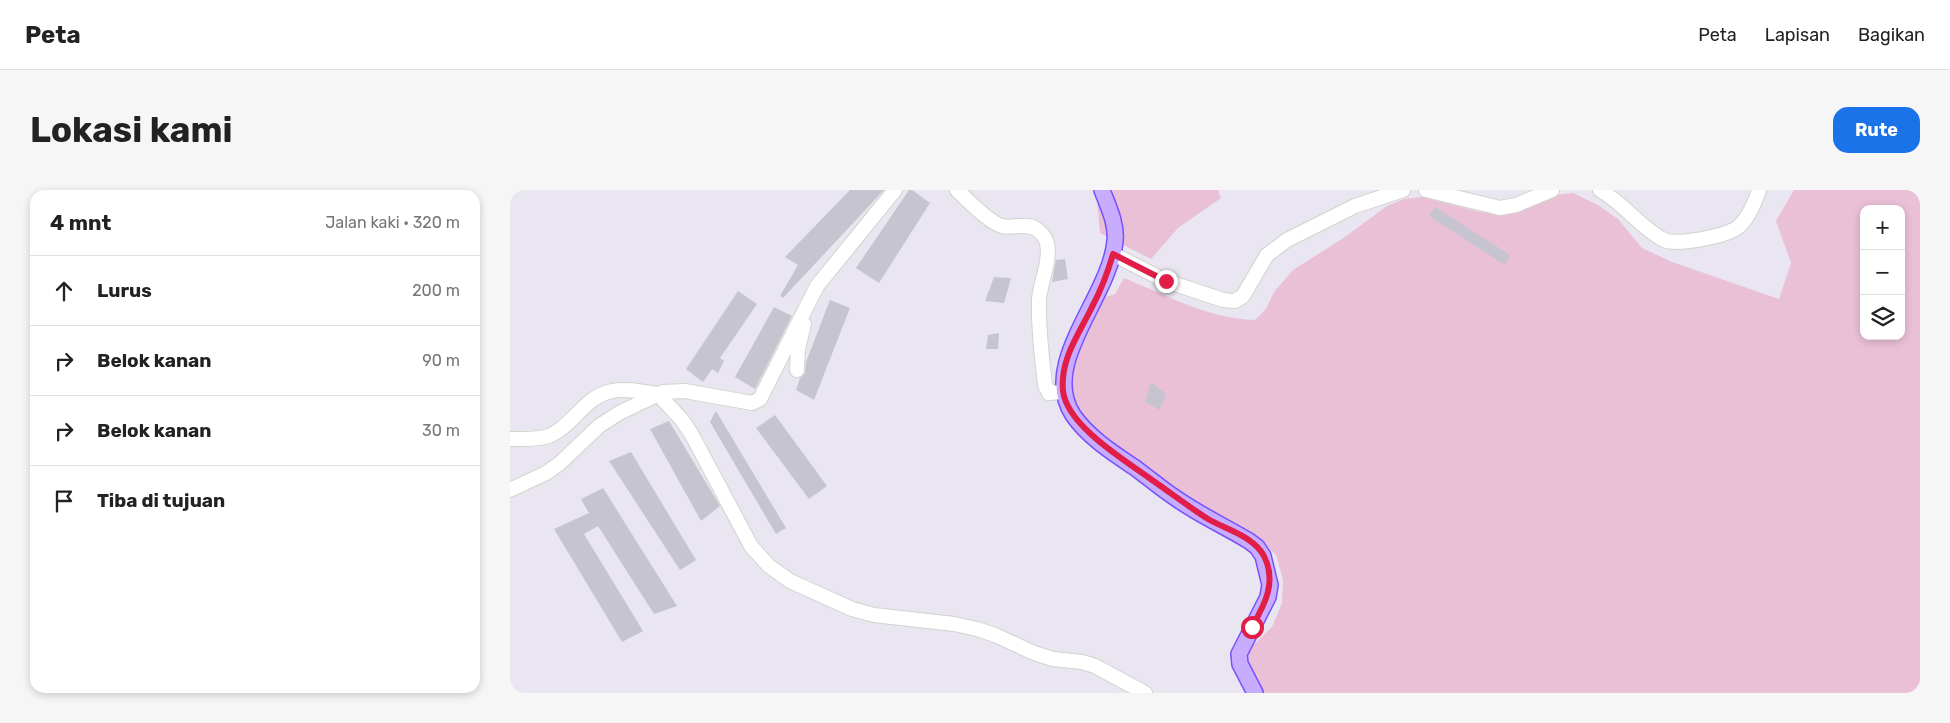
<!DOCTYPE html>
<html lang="id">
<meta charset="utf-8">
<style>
:root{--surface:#fff;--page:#f6f6f6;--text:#222;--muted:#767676;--line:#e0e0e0;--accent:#1a73e8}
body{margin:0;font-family:Rubik,sans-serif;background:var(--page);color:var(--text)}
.controls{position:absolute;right:15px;top:15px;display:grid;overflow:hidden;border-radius:10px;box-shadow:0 2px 8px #0003}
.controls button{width:45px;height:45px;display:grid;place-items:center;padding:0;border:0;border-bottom:1px solid var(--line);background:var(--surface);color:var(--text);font:25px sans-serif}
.stop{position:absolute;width:15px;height:15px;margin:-11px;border:4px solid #e11d48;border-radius:50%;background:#fff}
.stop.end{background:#e11d48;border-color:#fff;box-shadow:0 1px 5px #0008}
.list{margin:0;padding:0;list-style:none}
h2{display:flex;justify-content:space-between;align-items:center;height:65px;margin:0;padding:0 20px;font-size:21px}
h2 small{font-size:16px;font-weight:400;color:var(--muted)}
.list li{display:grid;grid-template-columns:32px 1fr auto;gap:15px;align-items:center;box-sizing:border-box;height:70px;padding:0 20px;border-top:1px solid var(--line)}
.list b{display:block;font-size:19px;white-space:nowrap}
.list em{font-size:16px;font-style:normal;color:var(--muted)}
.icon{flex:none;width:28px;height:28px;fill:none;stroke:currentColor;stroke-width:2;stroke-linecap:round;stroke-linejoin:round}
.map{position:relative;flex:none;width:1410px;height:503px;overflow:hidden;border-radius:15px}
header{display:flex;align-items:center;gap:30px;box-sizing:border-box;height:70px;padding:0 25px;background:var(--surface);border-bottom:1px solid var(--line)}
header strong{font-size:24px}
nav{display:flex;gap:28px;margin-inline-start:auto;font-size:18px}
.intro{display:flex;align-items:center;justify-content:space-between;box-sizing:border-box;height:120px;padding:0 30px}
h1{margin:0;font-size:35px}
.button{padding:12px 22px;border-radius:15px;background:var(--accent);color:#fff;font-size:18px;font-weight:700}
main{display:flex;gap:30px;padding:0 30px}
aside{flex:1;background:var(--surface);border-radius:15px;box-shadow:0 2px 8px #0003}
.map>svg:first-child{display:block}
.green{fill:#eac0d6;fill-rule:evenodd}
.building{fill:#c6c4ce}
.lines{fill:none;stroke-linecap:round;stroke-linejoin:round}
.minor-casing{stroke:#d2d3cc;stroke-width:16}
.major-casing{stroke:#7651fe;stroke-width:18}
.minor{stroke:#fff;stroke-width:14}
.major{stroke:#c8adff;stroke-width:15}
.route{stroke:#e11d48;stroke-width:6}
</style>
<header>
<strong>Peta</strong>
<nav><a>Peta</a><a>Lapisan</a><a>Bagikan</a></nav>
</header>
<div class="intro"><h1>Lokasi kami</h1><a class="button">Rute</a></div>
<main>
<aside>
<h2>4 mnt<small>Jalan kaki · 320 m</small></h2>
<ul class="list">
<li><svg class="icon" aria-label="ahead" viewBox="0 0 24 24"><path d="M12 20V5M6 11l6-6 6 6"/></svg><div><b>Lurus</b></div><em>200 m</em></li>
<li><svg class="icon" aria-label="right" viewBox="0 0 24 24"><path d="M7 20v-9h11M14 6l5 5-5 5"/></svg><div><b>Belok kanan</b></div><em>90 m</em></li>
<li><svg class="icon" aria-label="right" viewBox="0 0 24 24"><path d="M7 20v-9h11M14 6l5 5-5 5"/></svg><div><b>Belok kanan</b></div><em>30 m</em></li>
<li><svg class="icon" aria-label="arrive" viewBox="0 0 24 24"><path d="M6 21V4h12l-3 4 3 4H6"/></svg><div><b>Tiba di tujuan</b></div></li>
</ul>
</aside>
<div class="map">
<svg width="1410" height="503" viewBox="0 0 1410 503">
<rect width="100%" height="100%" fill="#e9e6f1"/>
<path class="green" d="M 586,0 L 708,0 L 711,8 L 668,38 L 641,69 L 590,43 Z
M 1284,0 L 1410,0 L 1410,503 L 750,503 L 734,464 L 762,437 L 772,413 L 773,390 L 766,365 L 751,351 L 705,327 L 591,248 L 563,219 L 558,151 L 580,112 L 605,104 L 614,88 C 656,105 699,129 745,130 L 756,119 L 764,102 L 783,80 L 832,49 L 877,16 L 894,9 L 912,7 L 970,22 L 996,24 L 1022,16 L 1044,5 L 1063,3 L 1088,15 L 1108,29 L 1132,58 L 1162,72 L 1269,109 L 1281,73 L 1266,31 ZM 1354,19 L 1391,19 L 1391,146 L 1354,146 Z"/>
<path class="building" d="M 340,0 L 374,0 L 273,108 L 270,106 L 288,75 L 275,67 Z
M 399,0 L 402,0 L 420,13 L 369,93 L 346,78 Z
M 925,17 L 1000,65 L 995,75 L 919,26 Z
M 555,69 L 558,89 L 542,92 L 546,70 Z
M 484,87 L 501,88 L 494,113 L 475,111 Z
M 228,101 L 247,114 L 210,168 L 214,171 L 208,183 L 202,179 L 193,192 L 176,179 Z
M 320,110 L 340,118 L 304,210 L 286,200 L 290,188 L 295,184 L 296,172 Z
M 264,117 L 282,126 L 245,199 L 225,187 Z
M 489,143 L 488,159 L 476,159 L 478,145 Z
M 641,192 L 656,204 L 650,220 L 635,212 Z
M 206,221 L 276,338 L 266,344 L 200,232 Z
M 265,225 L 317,296 L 299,309 L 246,238 Z
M 159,231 L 210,316 L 191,331 L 140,239 Z
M 121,262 L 186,370 L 170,380 L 99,271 Z
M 93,298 L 167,416 L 144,424 L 88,336 L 74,344 L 133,441 L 112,452 L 44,339 L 79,323 L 71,309 Z"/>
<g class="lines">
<defs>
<path id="minor" d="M 447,0 C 458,10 478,32 492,36 C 503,39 515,32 526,39 C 531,42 536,48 537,53 C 541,72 530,92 529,110 C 528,138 532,167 535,195 L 539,203 L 553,202
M 916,0 L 990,18 L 1006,15 L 1042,0
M 1090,0 C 1113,13 1131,38 1154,50 C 1166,56 1218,46 1228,37 C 1238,29 1245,12 1249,0
M 603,64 L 656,91 L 713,110 L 725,111 L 733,106 L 757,65 L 777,50 L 845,16 L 893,0
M 287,180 L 288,159 L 294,134
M 0,249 C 13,249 27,250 39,246 C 63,236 75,206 102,201 C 116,198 134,202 148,204 L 172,230 L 182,245 L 241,356 L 259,376 L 280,391 L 342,419 L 364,425 L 444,434 L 467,439 L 485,445 L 524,463 L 543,469 L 572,472 L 585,476 L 635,503
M 0,300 L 36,283 L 49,274 L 89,236 L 109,223 L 153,202 L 175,201 L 242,213 L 250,209 L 307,96 L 385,0"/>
<path id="major" d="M 592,0 C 598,16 607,34 605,51 C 600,107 529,173 563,225 C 578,247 603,263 624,277 C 639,288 654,301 670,311 C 692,326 716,337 739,351 L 747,357 L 753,366 L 760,395 L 758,407 L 729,464 L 730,474 L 745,503"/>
</defs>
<use href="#minor" class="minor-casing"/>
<use href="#major" class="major-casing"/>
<use href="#minor" class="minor"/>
<use href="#major" class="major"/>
</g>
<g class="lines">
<path class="route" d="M 656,91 L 603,64 C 598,82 591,100 582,117 C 569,144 550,169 553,201 C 557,236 616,271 642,290 C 661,303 679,317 698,329 C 717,340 743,346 754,366 C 767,392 755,414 742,437"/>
</g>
</svg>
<div class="controls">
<button>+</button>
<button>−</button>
<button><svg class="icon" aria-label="layers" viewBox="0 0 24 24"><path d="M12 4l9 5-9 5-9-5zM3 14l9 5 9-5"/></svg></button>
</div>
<div class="stop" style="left:742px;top:437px"></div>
<div class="stop end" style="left:656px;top:91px"></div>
</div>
</main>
